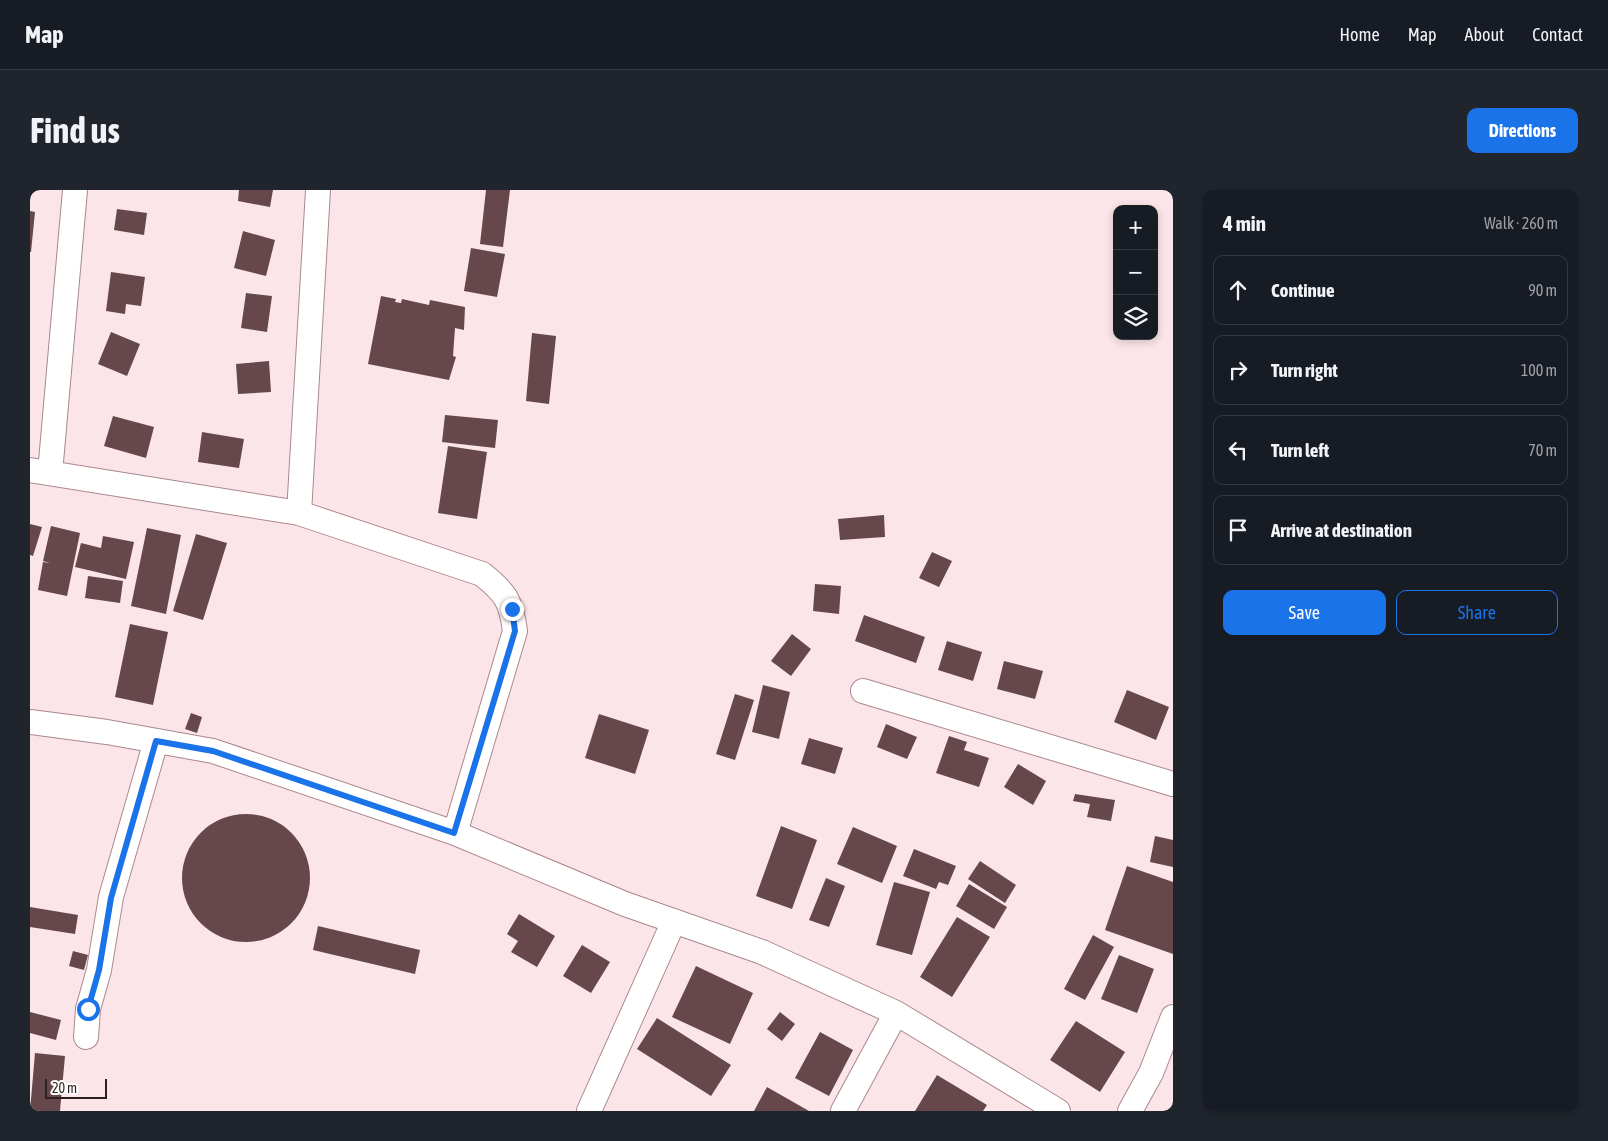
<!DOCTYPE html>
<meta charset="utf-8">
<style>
:root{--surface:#171b24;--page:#20242c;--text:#f1f3f6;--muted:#9ea1a6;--line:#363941;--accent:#1a73e8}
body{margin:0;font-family:"Asap Condensed",sans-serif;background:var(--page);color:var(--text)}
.controls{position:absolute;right:15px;top:15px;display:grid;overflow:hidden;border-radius:10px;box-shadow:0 2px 8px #0003}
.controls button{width:45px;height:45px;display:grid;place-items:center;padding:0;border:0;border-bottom:1px solid var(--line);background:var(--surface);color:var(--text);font:25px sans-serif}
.scale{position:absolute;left:15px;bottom:12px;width:62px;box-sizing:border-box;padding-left:5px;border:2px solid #2c1f21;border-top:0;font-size:14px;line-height:18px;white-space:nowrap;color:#2c1f21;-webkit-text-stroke:4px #fff;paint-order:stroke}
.stop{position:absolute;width:15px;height:15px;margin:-11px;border:4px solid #1a73e8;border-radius:50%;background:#fff}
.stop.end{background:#1a73e8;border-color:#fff;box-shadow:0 1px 5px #0008}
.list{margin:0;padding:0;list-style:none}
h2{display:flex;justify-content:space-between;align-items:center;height:65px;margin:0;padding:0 20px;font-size:21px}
h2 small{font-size:16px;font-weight:400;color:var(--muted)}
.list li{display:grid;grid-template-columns:32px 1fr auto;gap:15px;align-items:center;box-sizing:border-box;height:70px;margin:0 10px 10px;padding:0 10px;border:1px solid var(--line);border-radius:10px}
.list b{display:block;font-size:19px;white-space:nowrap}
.list em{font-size:16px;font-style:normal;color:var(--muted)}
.actions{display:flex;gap:10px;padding:15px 20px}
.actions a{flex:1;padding:11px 0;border:1px solid var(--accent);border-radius:10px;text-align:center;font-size:18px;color:var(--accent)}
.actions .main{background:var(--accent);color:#fff}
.icon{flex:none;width:28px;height:28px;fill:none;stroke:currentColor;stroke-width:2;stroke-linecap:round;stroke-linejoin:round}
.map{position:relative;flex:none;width:1143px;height:921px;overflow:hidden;border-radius:10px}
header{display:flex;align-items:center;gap:30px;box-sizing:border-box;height:70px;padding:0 25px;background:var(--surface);border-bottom:1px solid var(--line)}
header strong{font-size:24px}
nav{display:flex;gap:28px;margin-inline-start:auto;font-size:18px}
.intro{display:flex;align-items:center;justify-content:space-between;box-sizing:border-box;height:120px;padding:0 30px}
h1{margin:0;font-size:35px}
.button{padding:12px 22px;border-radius:10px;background:var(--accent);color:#fff;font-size:18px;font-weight:700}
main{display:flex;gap:30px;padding:0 30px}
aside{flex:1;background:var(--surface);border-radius:10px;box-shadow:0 2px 8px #0003}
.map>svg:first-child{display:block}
.building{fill:#66484c}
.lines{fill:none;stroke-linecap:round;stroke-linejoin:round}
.minor-casing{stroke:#aa888d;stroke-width:26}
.minor{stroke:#fff;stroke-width:24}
.route{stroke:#1a73e8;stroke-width:6}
</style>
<header>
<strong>Map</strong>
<nav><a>Home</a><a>Map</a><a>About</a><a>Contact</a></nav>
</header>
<div class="intro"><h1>Find us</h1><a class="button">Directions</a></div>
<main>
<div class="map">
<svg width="1143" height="921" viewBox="0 0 1143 921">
<rect width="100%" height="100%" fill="#fce5e8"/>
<path class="building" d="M 209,0 L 243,0 L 240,17 L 208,11 Z
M 456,0 L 480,0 L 473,57 L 450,54 Z
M 87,19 L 117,23 L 114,45 L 84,40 Z
M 0,21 L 5,22 L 1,62 L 0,62 Z
M 213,41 L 245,50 L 236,86 L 204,78 Z
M 441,58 L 475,64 L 467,107 L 434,101 Z
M 81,82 L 115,87 L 111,116 L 96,114 L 95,124 L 76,121 Z
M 216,103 L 242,106 L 237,142 L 211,138 Z
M 351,106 L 366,109 L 365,112 L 371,113 L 372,109 L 399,115 L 400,110 L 435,117 L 434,140 L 425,138 L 423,166 L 426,167 L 419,190 L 338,174 Z
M 81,142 L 110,154 L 97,186 L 68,174 Z
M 502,143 L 526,146 L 519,214 L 496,211 Z
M 239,171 L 241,202 L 208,204 L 206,174 Z
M 415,225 L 468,230 L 465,258 L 412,252 Z
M 83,226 L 124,237 L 116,268 L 74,256 Z
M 172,242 L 214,249 L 209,278 L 168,272 Z
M 418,256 L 457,262 L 447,329 L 408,323 Z
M 854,325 L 855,347 L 810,350 L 808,329 Z
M 0,334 L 12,337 L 3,366 L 0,365 Z
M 21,336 L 50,343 L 37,406 L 8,400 L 13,372 L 20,373 L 13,371 Z
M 117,338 L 151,345 L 136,424 L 101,416 Z
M 166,344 L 197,353 L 173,430 L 143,421 Z
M 73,346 L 104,352 L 96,389 L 45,377 L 51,353 L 71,358 Z
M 902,362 L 922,371 L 909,397 L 889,388 Z
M 58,386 L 93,391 L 90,413 L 55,408 Z
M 785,394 L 811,396 L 809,424 L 783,421 Z
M 834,425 L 895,447 L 886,473 L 825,451 Z
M 100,434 L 138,442 L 123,515 L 85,507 Z
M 762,444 L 781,459 L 761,486 L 741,471 Z
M 917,451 L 952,462 L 943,491 L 908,480 Z
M 974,471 L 1013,481 L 1005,509 L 967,499 Z
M 733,495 L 760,502 L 749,549 L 722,542 Z
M 1097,500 L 1139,517 L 1126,550 L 1084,532 Z
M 705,504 L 724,510 L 705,570 L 686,564 Z
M 161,523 L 172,527 L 167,543 L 155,539 Z
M 569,524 L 619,540 L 605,584 L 555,568 Z
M 856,534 L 887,547 L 877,569 L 847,557 Z
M 919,546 L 937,552 L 934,560 L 959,568 L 949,597 L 906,583 Z
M 779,548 L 813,558 L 805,584 L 771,574 Z
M 988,574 L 1016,591 L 1003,615 L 974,597 Z
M 1045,604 L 1085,610 L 1081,631 L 1057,627 L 1060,614 L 1043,611 Z
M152 688a64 64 0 1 1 128 0a64 64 0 1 1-128 0Z
M 751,636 L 787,650 L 762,719 L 726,706 Z
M 823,637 L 867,656 L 852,693 L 807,674 Z
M 1125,646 L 1143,650 L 1143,677 L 1120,672 Z
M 884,659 L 926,676 L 918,695 L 909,692 L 906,699 L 873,686 Z
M 950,671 L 986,695 L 975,713 L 938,689 Z
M 1097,676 L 1143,692 L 1143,764 L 1075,740 Z
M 796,688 L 815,696 L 799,737 L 779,730 Z
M 864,692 L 900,702 L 882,765 L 846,755 Z
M 939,694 L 977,717 L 964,739 L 926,716 Z
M 0,717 L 48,725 L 45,744 L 0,737 Z
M 489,724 L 525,746 L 507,777 L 481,762 L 488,751 L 477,744 Z
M 927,727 L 960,747 L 922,807 L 890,787 Z
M 288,736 L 390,760 L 385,784 L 283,760 Z
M 1063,745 L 1084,757 L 1055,810 L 1034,799 Z
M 552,755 L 580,772 L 561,803 L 533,786 Z
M 43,761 L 58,765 L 54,780 L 39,776 Z
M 1089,765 L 1124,779 L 1107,823 L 1071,809 Z
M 666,776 L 723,803 L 700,854 L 642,827 Z
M 0,822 L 31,830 L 26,850 L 0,843 Z
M 750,822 L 765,834 L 752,851 L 737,839 Z
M 627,828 L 701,875 L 681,906 L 607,859 Z
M 1046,831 L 1095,862 L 1070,902 L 1020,870 Z
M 790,842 L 823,860 L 799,906 L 765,888 Z
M 5,863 L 35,866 L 30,921 L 0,921 Z
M 907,885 L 957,915 L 953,921 L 885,921 Z
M 737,897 L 779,921 L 724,921 Z"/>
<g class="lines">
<defs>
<path id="minor" d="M 0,280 L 269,323 L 452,384 C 476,403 481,411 485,441 L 425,643
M 20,283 L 45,0
M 269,323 L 288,0
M 833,501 L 1143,594
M 0,532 L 77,542 L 183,561 L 425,643 L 595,714 L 732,762 L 866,823 L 1028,921
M 56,847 L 58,819 L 69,780 L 81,707 L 126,551
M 559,921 L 644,731
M 813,921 L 866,823
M 1100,921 L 1121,883 L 1143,827"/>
</defs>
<use href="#minor" class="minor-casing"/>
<use href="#minor" class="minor"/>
</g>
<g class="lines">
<path class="route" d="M 58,819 L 69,780 L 81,708 L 126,551 L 183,561 L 424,643 L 485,441 L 482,419"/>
</g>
</svg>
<div class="controls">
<button>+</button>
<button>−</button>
<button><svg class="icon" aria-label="layers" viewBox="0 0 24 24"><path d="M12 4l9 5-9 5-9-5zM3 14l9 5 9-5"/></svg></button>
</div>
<div class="scale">20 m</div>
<div class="stop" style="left:58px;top:819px"></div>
<div class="stop end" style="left:482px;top:419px"></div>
</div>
<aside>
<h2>4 min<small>Walk · 260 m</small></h2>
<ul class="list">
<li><svg class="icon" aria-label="ahead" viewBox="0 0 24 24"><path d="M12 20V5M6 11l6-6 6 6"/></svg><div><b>Continue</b></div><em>90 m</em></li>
<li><svg class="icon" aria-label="right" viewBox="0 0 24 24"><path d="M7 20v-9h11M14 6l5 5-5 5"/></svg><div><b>Turn right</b></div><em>100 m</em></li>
<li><svg class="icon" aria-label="left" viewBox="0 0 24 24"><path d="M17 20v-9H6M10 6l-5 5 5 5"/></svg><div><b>Turn left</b></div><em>70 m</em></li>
<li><svg class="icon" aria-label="arrive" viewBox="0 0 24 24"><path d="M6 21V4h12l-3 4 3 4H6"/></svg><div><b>Arrive at destination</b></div></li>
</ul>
<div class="actions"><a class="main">Save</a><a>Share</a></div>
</aside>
</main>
